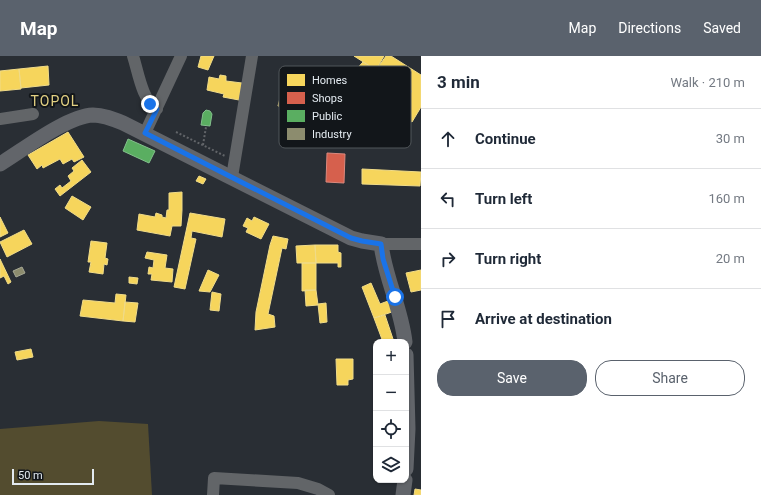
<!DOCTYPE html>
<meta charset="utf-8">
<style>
:root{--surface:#fff;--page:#f6f6f7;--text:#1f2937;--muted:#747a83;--line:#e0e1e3;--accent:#5a626d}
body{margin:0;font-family:Roboto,sans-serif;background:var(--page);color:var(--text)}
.controls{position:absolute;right:12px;bottom:12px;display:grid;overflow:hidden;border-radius:8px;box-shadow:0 1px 3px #0004}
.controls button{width:36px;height:36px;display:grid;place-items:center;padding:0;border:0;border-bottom:1px solid var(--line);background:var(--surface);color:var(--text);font:20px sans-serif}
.scale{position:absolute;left:12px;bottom:10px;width:82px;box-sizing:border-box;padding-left:4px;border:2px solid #e3eaf0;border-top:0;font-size:11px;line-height:14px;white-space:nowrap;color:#e3eaf0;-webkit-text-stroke:3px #12161a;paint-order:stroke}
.stop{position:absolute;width:12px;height:12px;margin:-9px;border:3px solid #1a73e8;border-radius:50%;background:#fff}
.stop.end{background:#1a73e8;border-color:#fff;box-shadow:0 1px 4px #0008}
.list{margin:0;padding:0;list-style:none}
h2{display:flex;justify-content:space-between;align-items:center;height:52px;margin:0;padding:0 16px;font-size:17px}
h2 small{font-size:13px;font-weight:400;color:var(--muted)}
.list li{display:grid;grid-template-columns:26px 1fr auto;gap:12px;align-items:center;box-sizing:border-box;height:60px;padding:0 16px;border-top:1px solid var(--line)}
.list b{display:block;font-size:15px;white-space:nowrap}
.list em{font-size:13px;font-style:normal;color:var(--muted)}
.actions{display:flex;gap:8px;padding:12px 16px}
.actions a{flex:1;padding:9px 0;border:1px solid var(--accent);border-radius:16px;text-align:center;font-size:14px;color:var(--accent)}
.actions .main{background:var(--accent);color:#fff}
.icon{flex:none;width:22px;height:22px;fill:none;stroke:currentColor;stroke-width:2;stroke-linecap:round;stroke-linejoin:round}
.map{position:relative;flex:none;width:421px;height:439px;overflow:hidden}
header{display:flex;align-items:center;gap:24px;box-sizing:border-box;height:56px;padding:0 20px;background:var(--accent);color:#fff}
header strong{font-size:19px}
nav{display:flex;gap:22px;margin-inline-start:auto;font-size:14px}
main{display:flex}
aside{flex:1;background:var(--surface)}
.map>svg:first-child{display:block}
.green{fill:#534c2f}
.homes{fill:#f6d55c;stroke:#f0db88}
.shops{fill:#d6604d;stroke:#da897e}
.public{fill:#5aae61;stroke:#83c08c}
.industry{fill:#8c8c6e;stroke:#a6a895}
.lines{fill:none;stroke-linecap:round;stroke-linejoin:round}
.path{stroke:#626569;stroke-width:2;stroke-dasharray:2 2;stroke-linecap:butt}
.minor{stroke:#626568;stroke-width:12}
.major{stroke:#62656a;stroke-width:15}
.route{stroke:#1a73e8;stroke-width:5}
.labels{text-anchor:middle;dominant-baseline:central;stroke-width:4;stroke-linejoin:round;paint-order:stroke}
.quarter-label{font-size:14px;letter-spacing:1px;fill:#e3d183;stroke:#12161a}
.key{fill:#12161a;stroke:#51565a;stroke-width:1}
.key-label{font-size:11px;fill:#e3eaf0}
</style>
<header>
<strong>Map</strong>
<nav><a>Map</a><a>Directions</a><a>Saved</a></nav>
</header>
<main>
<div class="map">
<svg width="421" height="439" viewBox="0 0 421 439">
<rect width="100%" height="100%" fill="#292e34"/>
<path class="green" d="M 99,365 L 148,368 L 152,439 L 0,439 L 0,373 Z"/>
<path class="homes" d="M 201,0 L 214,0 L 208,14 L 198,11 Z
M 354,0 L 384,0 L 376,14 Z
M 386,0 L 391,0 L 421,19 L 421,51 L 412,66 L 398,57 L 412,35 L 376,14 Z
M 363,6 L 376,14 L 365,28 L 351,19 Z
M 48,10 L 49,29 L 21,32 L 19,13 Z
M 19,13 L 21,33 L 0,35 L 0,15 Z
M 220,19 L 226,20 L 226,25 L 242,27 L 239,44 L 223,41 L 224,38 L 207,34 L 209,21 L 219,23 Z
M 283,30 L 296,34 L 294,39 L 308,43 L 305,56 L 278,50 Z
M 68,76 L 84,101 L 74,106 L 72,103 L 63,108 L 60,103 L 43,112 L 42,109 L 37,113 L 28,99 Z
M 82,104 L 91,116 L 60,140 L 55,133 L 60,129 L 62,132 L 71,125 L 68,120 L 74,115 L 72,112 Z
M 362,113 L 421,116 L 420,130 L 362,128 Z
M 199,120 L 206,123 L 203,128 L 196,125 Z
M 182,136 L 182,154 L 181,170 L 172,170 L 170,180 L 137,174 L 139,158 L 155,161 L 156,157 L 162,159 L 162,161 L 166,162 L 167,154 L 169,154 L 169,137 Z
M 72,140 L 91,151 L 83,164 L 65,152 Z
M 190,157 L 225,163 L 222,181 L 192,175 L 191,182 L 196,183 L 185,233 L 174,231 Z
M 0,161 L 8,177 L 0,181 Z
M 254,161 L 269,168 L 261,183 L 246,176 L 248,172 L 243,170 L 247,162 L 252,165 Z
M 24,174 L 32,188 L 7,201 L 0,186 Z
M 273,180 L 288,183 L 286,193 L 282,192 L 268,258 L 274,260 L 275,271 L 255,274 L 256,256 L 270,189 Z
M 91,185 L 107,187 L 105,202 L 108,203 L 107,209 L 104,208 L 103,218 L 89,216 L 91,206 L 88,206 Z
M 315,189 L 338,189 L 338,196 L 341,197 L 341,211 L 338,211 L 338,207 L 316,207 Z
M 315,189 L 316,207 L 297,207 L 296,190 Z
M 147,196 L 167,199 L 165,212 L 173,213 L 172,226 L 151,224 L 152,218 L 148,218 L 149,211 L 153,212 L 154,204 L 145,202 Z
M 0,203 L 11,226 L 8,228 L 4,220 L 0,222 Z
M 302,207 L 316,207 L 316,234 L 302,235 Z
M 208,214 L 219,219 L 210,236 L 199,235 Z
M 421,214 L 421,234 L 411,236 L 406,217 Z
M 129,221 L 138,222 L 137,228 L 129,227 Z
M 371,227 L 380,248 L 388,245 L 392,256 L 374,262 L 362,231 Z
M 305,234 L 316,234 L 318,249 L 306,250 Z
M 212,236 L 221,238 L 219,255 L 210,254 Z
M 116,238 L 126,239 L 123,265 L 80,260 L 83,244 L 115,247 Z
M 125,246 L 138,247 L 135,266 L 123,265 Z
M 326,247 L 327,266 L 320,267 L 318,248 Z
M 385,259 L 394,286 L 383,286 L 374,262 Z
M 31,293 L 33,301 L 17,304 L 15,296 Z
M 336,303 L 353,303 L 353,323 L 348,324 L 348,329 L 337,329 Z
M 415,433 L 421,434 L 421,439 L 414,439 Z"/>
<path class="shops" d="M 327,97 L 345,98 L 344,127 L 326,126 Z"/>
<path class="public" d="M 206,54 L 210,55 L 212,58 L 210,70 L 201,69 L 203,57 Z
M 128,83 L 155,95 L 149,107 L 123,95 Z"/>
<path class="industry" d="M 22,211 L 25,217 L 16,221 L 13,215 Z"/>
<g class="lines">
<path class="path" d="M 176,76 L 225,100
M 203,89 L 206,71"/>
<path class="minor" d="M 133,0 C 138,15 142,45 157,53
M 0,63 L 33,58
M 145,77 L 181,0
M 232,121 L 252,0
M 381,188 L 421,188
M 213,439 L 214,422 L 298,427 L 318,433 L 329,439"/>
<path class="major" d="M 0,108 C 23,94 67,60 93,59 C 103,59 113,63 123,67 L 351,182 L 362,185 L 381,188 C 385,222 401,251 405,286
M 406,299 L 408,373 L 406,413
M 403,439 L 405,424"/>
</g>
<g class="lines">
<path class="route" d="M 150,48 L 157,53 L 145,77 L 351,182 L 362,185 L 381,188 L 383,203 L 395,241"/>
</g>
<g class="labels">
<g class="quarter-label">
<text x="55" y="45">TOPOL</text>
</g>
</g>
<rect x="279" y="10" width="132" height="82" rx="6" class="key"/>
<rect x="287" y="18" width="18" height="12" fill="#f6d55c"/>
<rect x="287" y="36" width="18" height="12" fill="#d6604d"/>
<rect x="287" y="54" width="18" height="12" fill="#5aae61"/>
<rect x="287" y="72" width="18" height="12" fill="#8c8c6e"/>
<g class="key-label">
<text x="312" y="28">Homes</text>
<text x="312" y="46">Shops</text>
<text x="312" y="64">Public</text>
<text x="312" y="82">Industry</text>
</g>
</svg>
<div class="controls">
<button>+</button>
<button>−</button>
<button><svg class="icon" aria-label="locate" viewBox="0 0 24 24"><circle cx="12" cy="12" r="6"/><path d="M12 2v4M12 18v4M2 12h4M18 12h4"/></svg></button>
<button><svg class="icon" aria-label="layers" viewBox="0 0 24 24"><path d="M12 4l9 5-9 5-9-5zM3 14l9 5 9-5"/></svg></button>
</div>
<div class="scale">50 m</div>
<div class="stop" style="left:395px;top:241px"></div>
<div class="stop end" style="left:150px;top:48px"></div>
</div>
<aside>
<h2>3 min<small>Walk · 210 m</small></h2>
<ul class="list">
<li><svg class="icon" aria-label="ahead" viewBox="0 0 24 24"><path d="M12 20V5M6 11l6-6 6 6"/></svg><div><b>Continue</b></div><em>30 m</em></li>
<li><svg class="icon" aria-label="left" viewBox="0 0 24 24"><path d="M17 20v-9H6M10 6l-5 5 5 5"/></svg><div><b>Turn left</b></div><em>160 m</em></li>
<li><svg class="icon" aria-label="right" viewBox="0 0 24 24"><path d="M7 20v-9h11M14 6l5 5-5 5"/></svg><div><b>Turn right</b></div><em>20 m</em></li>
<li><svg class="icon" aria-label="arrive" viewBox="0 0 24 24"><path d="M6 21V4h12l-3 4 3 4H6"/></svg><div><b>Arrive at destination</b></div></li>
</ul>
<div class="actions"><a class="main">Save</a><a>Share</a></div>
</aside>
</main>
